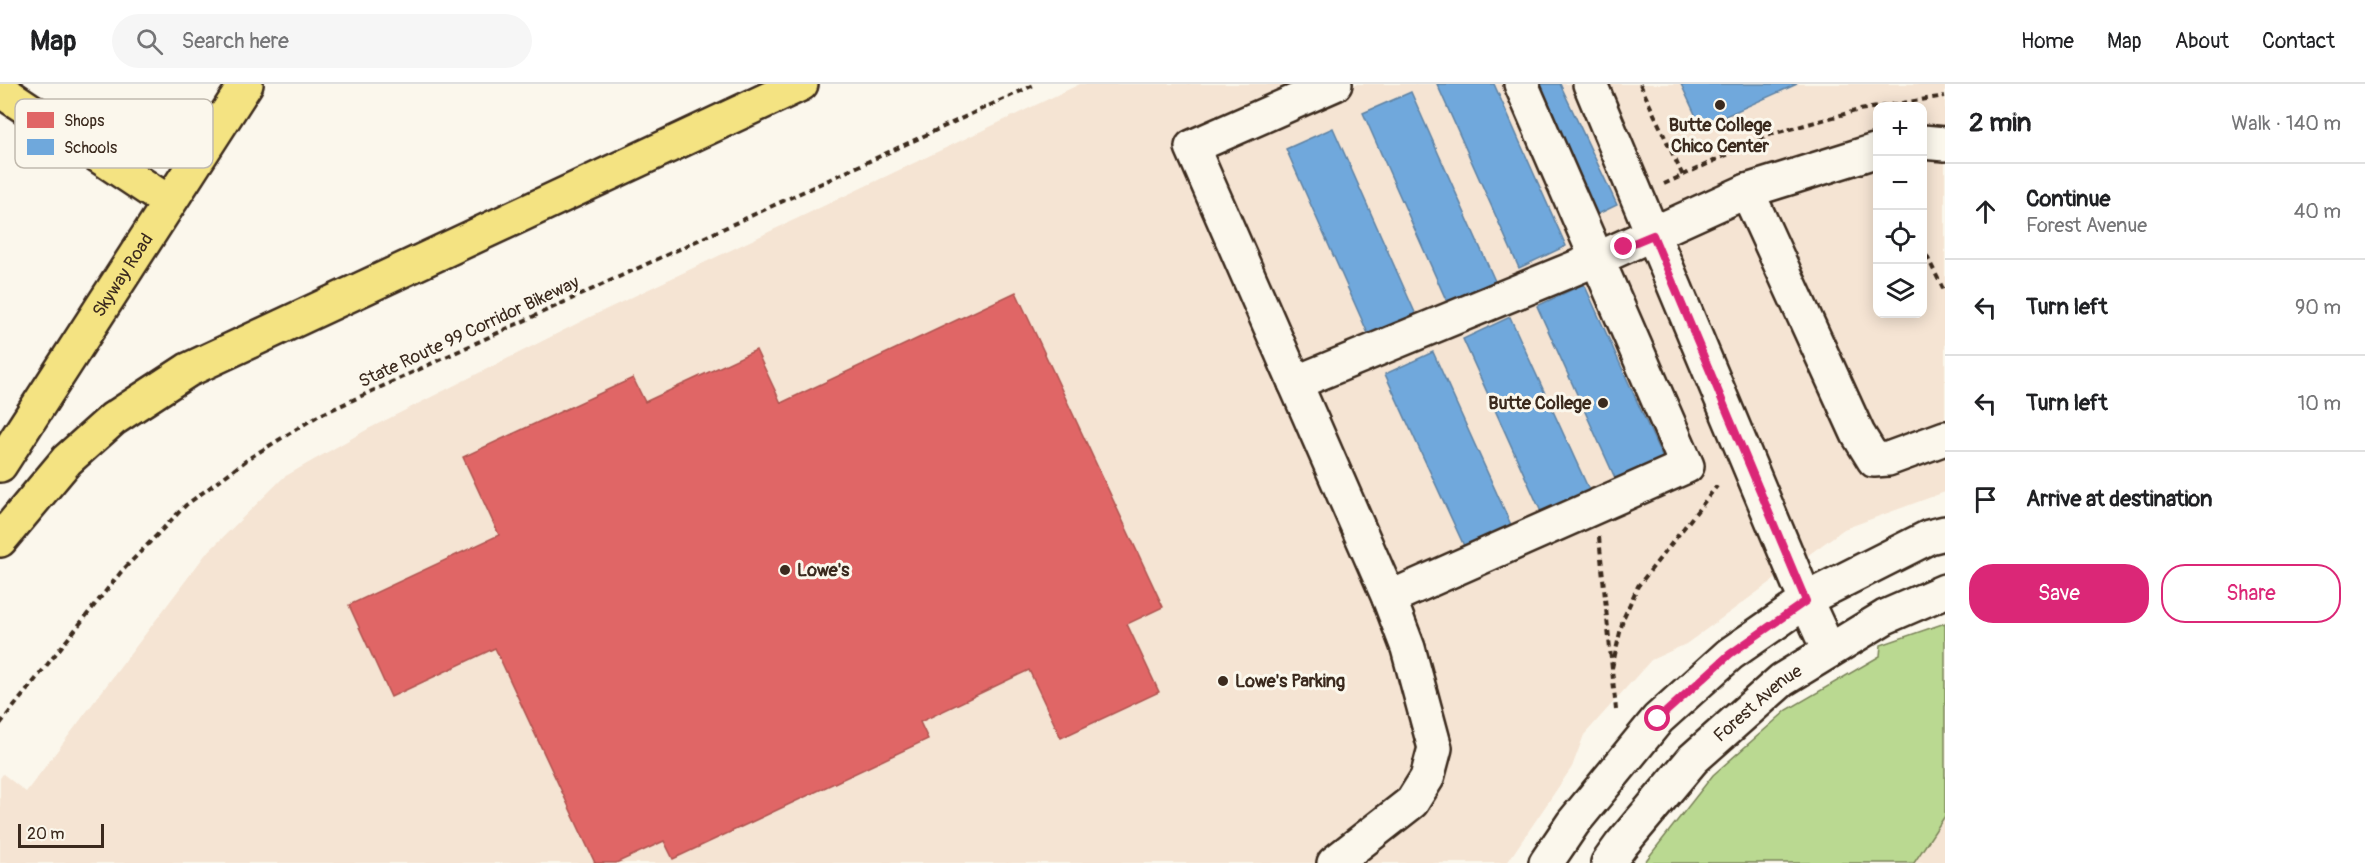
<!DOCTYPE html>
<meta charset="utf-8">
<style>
:root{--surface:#fff;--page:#f6f6f6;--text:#202124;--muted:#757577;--line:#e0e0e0;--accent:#db2777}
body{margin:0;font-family:Pangolin,sans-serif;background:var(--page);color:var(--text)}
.controls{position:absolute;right:18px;top:18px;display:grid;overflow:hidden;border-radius:12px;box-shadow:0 3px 15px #0003}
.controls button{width:54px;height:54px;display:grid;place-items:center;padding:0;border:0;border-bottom:2px solid var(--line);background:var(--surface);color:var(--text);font:30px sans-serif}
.scale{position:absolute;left:18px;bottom:15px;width:86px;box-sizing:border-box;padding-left:6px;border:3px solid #3b2a1e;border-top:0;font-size:16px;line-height:21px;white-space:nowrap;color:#3b2a1e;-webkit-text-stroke:4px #fbf7ec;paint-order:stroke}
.stop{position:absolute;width:18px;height:18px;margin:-14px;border:4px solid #db2777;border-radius:50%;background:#fff}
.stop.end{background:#db2777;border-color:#fff;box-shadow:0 2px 6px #0008}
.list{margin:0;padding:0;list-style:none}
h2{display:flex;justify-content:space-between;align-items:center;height:78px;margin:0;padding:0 24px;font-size:26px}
h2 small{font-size:20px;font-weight:400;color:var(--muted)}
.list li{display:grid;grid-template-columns:39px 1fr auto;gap:18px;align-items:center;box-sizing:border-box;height:96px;padding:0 24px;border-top:2px solid var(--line)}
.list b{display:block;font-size:22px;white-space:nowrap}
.list p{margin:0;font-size:20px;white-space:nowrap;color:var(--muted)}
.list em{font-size:20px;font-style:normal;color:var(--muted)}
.actions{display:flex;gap:12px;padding:18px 24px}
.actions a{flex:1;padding:14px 0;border:2px solid var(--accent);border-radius:24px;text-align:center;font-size:21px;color:var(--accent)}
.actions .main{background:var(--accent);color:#fff}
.icon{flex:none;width:33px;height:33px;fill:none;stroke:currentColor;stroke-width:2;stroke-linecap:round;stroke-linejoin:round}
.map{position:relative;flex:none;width:1945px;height:779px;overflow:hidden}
header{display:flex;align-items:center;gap:36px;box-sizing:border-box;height:84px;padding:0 30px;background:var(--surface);border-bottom:2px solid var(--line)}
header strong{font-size:28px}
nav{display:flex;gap:33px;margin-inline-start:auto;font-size:21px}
.search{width:420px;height:54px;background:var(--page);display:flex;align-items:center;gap:15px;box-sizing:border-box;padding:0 21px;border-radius:33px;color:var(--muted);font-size:22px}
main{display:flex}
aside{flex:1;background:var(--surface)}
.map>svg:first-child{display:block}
.built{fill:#f5e4d3;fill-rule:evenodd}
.green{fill:#bad991;stroke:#7a8258;stroke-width:1.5}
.shops{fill:#e06666;stroke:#ae5450;stroke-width:1.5}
.schools{fill:#6fa8dc;stroke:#5f82a3;stroke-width:1.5}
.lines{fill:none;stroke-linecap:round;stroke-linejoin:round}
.minor-casing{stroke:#3b2a1e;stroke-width:38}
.major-casing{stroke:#3b2a1e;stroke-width:38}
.highway-casing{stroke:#3b2a1e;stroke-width:38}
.path{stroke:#3b2a1e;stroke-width:4;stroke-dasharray:6 4.5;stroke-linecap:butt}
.minor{stroke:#fbf7ec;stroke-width:33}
.major{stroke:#f4e382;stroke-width:33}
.highway{stroke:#f4e382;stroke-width:33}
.route{stroke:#db2777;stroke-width:8}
.poi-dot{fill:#3b2a1e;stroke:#fbf7ec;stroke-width:2}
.labels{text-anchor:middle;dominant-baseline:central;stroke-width:6;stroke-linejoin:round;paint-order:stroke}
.poi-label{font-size:18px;font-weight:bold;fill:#3b2a1e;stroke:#fbf7ec;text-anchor:start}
.street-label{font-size:18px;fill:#3b2a1e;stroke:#fbf7ec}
.key{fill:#fbf7ec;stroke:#c1baae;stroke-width:1.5}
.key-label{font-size:16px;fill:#3b2a1e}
</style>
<header>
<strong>Map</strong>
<div class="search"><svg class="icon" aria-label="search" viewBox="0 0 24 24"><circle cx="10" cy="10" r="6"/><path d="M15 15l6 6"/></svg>Search here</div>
<nav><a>Home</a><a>Map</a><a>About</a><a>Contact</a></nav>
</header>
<main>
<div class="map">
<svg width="1945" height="779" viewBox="0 0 1945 779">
<rect width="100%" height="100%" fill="#fbf7ec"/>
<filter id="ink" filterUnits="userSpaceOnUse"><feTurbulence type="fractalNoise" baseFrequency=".0167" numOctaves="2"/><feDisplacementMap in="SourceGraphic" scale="12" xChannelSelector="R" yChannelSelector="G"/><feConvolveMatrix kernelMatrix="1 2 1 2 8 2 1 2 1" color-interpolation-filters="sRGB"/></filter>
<g filter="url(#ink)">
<path class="built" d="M 1080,0 L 1945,0 L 1945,408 L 1844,445 L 1686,560 L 1651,576 L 1584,651 L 1572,683 L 1507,779 L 0,779 L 0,694 L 3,690 L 26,708 L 205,471 L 284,393 L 368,345 L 588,234 ZM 1878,22 L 1922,22 L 1922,230 L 1878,230 Z
M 1945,732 L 1945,779 L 1914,779 Z"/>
<path class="green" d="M 1945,539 L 1945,732 L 1914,779 L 1644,779 L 1713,691 L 1787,626 L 1880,572 L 1881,561 Z"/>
<path class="shops" d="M 1016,208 L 1163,523 L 1127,540 L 1159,608 L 1061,654 L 1029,586 L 920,638 L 928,655 L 673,775 L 664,757 L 616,779 L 595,779 L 495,564 L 391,613 L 349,521 L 499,451 L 463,373 L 633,294 L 645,318 L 756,266 L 781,319 Z"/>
<path class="schools" d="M 1437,0 L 1494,0 L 1566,162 L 1519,184 Z
M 1534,0 L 1560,0 L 1617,121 L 1596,131 Z
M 1681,0 L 1797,0 L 1701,43 Z
M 1411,8 L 1495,197 L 1447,218 L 1363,29 Z
M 1333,44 L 1417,233 L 1370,254 L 1286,65 Z
M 1584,200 L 1663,375 L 1616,396 L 1537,222 Z
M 1510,233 L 1590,408 L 1542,430 L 1463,255 Z
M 1433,268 L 1512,443 L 1465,464 L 1385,290 Z"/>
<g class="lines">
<defs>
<g id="minor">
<path d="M 1335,0 L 1192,63 L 1389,514 L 1687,382 L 1521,0"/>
<path d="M 1590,0 L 1806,517 L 1829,567"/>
<path d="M 1922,58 L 1945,60"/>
<path d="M 1747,107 L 1878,66"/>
<path d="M 1295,299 L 1597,175 L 1747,107 L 1858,350 L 1874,376 L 1888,375 L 1945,354"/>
<path d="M 1334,779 L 1412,718 L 1427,694 L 1435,664 L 1408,564 L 1389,514"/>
<path d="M 1546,779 L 1573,739 L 1658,635 L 1730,570 L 1818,509 L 1929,453 L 1945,449"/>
<path id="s1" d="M 1608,779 L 1621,761 L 1693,675 L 1782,596 L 1885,533 L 1945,507"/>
</g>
<g id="major">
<path id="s2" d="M 0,381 L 246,0"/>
</g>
<path id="highway" d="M 0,6 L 168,118
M 0,456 L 67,376 L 113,335 L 188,286 L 801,0"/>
</defs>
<use href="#minor" class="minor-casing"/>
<use href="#major" class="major-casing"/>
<use href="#highway" class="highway-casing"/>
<path class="path" d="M 1640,0 L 1683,92
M 1664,100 L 1772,50 L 1859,26 L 1945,12
M 1922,162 L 1945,209
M 1599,453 L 1616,626
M 1612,584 L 1623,535 L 1638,502 L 1717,402
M 0,640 L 121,488 L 186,421 L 251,373 L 316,333 L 1036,0"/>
<use href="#minor" class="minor"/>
<use href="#major" class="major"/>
<use href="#highway" class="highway"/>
</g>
</g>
<g class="lines" filter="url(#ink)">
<path class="route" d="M 1624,163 L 1653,151 L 1806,517 L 1730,570 L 1658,635"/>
</g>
<g class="poi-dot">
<circle cx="1720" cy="21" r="6"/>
<circle cx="1603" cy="319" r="6"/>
<circle cx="785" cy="486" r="6"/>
<circle cx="1223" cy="597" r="6"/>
</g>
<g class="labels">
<g class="poi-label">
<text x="1720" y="41" text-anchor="middle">Butte College<tspan x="1720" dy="21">Chico Center</tspan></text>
<text x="1591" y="319" text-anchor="end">Butte College</text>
<text x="797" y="486">Lowe's</text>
<text x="1235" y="597">Lowe's Parking</text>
</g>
<g class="street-label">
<text stroke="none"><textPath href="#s2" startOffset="226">Skyway Road</textPath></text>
<text transform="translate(469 248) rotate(-25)">State Route 99 Corridor Bikeway</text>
<text stroke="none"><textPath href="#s1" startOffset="220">Forest Avenue</textPath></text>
</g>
</g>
<rect x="15" y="15" width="198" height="69" rx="9" class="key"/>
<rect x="27" y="28" width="27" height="16" fill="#e06666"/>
<rect x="27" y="55" width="27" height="16" fill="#6fa8dc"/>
<g class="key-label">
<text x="64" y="42">Shops</text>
<text x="64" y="69">Schools</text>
</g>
</svg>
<div class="controls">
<button>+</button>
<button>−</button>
<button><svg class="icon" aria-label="locate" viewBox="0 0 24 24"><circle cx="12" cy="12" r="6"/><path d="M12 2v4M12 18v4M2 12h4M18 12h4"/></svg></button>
<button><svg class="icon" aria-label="layers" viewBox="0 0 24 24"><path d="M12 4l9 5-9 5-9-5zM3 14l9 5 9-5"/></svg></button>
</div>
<div class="scale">20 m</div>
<div class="stop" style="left:1658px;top:635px"></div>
<div class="stop end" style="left:1624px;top:163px"></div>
</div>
<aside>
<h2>2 min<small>Walk · 140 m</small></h2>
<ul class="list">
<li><svg class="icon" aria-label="ahead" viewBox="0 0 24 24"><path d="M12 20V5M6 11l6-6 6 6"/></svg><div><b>Continue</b><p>Forest Avenue</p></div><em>40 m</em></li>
<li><svg class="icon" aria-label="left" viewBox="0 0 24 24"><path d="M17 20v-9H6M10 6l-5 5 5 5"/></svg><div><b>Turn left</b></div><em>90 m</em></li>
<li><svg class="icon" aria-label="left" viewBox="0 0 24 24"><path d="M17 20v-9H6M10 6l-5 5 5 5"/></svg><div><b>Turn left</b></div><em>10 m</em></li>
<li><svg class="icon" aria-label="arrive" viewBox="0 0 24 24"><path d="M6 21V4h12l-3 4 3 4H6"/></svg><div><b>Arrive at destination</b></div></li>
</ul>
<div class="actions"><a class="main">Save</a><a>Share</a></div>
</aside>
</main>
